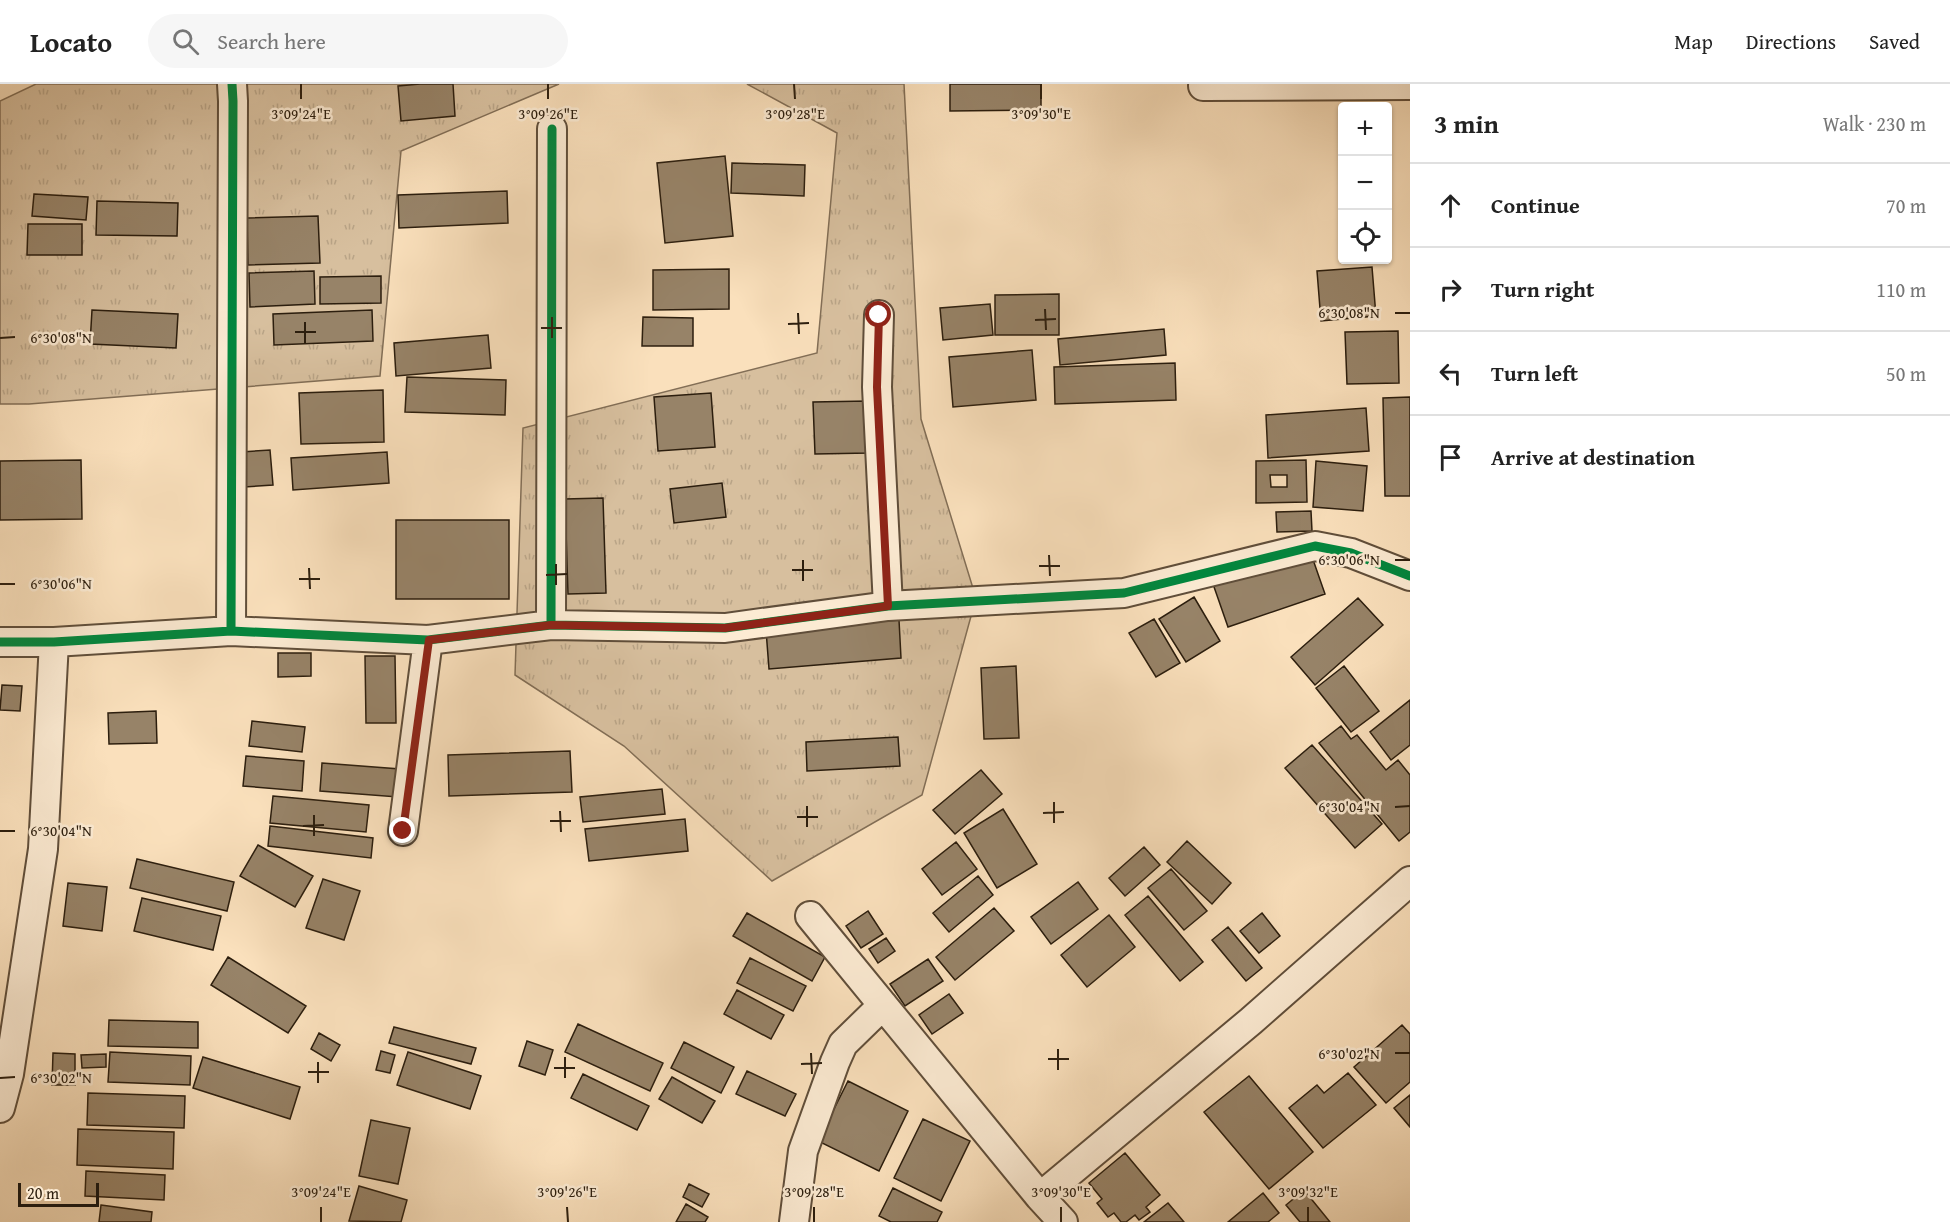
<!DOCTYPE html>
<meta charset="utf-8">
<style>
:root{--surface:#fff;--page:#f6f6f6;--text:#222;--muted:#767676;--line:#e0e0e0}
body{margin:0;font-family:"Gentium Book Plus",serif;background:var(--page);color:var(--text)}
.controls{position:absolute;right:18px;top:18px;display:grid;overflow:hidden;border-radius:6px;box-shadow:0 2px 4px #0004}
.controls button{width:54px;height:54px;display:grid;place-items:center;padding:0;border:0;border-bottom:2px solid var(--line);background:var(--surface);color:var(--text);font:30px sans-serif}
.scale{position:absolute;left:18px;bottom:15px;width:81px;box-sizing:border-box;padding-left:6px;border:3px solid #2c1e0e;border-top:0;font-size:16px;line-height:21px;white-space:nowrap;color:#2c1e0e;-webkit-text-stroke:4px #fcebd3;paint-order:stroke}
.stop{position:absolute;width:18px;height:18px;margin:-14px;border:4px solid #8f2418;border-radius:50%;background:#fff}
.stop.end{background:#8f2418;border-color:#fff;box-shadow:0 2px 6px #0008}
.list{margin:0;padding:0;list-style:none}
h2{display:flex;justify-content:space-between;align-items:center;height:78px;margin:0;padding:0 24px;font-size:26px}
h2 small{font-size:20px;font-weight:400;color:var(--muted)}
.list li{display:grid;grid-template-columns:39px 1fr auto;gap:18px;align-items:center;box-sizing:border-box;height:84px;padding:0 24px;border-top:2px solid var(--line)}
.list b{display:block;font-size:22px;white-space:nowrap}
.list em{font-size:20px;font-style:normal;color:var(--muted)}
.icon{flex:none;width:33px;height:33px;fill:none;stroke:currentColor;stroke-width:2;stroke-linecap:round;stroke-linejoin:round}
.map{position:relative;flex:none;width:1410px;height:1138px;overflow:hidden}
header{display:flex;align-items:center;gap:36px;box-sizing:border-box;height:84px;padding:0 30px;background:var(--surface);border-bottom:2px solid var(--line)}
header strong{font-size:28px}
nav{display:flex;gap:33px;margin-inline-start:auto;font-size:21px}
.search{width:420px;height:54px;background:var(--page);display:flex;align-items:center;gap:15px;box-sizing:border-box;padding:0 21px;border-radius:33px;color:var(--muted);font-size:22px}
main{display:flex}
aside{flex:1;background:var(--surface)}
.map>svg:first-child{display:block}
.grass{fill:url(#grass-tufts);stroke:#826e56;stroke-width:1.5}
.building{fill:#978368;stroke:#2c1e0e;stroke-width:1.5;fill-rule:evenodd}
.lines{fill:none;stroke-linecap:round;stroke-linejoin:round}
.minor-casing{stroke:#604e3a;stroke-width:32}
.minor{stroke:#fcebd3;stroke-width:28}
.cycleway-casing{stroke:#fcebd3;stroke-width:13}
.cycleway{stroke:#00873e;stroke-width:9}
.route{stroke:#8f2418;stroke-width:8}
.ticks{fill:none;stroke:#2c1e0e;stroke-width:2}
.ticks-label{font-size:15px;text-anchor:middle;fill:#2c1e0e;stroke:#fcebd3;stroke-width:5;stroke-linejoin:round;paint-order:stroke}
</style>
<header>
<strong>Locato</strong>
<div class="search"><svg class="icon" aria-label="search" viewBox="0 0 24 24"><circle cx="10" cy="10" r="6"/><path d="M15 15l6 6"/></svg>Search here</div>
<nav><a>Map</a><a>Directions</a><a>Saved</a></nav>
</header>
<main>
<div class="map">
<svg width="1410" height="1138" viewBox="0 0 1410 1138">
<defs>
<pattern id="grass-tufts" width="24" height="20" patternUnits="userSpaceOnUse" patternTransform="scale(1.5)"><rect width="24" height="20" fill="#d7bf9e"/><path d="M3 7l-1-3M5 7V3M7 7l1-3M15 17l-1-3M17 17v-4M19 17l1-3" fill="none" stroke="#b9a487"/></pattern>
</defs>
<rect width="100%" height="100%" fill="#fae0bc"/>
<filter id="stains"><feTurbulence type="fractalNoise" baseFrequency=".00333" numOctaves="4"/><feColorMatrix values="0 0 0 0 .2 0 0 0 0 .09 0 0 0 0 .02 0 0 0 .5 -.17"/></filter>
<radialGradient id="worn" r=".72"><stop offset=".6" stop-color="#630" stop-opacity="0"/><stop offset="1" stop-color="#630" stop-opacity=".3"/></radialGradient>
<path class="grass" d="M 36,0 L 559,0 L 401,67 L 380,292 L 29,320 L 0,320 L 0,17 Z
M 747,0 L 904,0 L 921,335 L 976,514 L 922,711 L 772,797 L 624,662 L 515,591 L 523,344 L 817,269 L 837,49 Z"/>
<path class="building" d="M 420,0 L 453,0 L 455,32 L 401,37 L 398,2 Z
M 950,0 L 1041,0 L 1041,26 L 950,27 Z
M 725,72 L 733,152 L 665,159 L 657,79 Z
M 732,79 L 805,81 L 804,112 L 731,109 Z
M 507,107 L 508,139 L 399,144 L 398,111 Z
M 34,110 L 88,113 L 86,136 L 32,132 Z
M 97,117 L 178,119 L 177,152 L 96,151 Z
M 318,132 L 320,179 L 248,181 L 247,134 Z
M 28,140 L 82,140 L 82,171 L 27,171 Z
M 1372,183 L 1376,232 L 1321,237 L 1317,187 Z
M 729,185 L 729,225 L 653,226 L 653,186 Z
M 314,187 L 315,220 L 250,223 L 249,189 Z
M 381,192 L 381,219 L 320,220 L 320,193 Z
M 1059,210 L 1059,251 L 995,251 L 995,211 Z
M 990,220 L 993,251 L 943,256 L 940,224 Z
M 92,226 L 178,230 L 176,264 L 90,260 Z
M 372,226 L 373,257 L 274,261 L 273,230 Z
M 643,233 L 693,234 L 693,262 L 642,262 Z
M 1164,245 L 1166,271 L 1060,281 L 1058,255 Z
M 1398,247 L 1399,299 L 1347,300 L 1345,248 Z
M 488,251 L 491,284 L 396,292 L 394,259 Z
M 1032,266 L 1036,316 L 953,323 L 949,273 Z
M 1175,279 L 1176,316 L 1055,320 L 1054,283 Z
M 407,293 L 506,296 L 505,331 L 405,328 Z
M 383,306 L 384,358 L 301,360 L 299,309 Z
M 711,309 L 715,363 L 658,367 L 654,313 Z
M 1410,313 L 1410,412 L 1385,412 L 1383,314 Z
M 868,317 L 869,369 L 815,370 L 813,318 Z
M 1366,324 L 1369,367 L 1268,374 L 1266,331 Z
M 270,366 L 273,401 L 244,403 L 241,368 Z
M 387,368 L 389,399 L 293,406 L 291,374 Z
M 81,376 L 82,435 L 0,436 L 0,377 Z
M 1306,376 L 1307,418 L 1256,419 L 1256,377 ZM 1270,391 L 1287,391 L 1287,403 L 1271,403 Z
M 1316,377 L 1367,382 L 1363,427 L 1313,423 Z
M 722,399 L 726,433 L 674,439 L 670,405 Z
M 603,414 L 606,509 L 568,510 L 565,415 Z
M 1311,427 L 1312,447 L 1277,448 L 1276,428 Z
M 396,436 L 509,436 L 509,515 L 396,515 Z
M 1310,467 L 1325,510 L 1228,543 L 1213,500 Z
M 1194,513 L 1220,557 L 1186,578 L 1159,535 Z
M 1358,514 L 1383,541 L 1315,601 L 1291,573 Z
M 1154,535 L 1180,579 L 1156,593 L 1129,549 Z
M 899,536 L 901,574 L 769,585 L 766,546 Z
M 278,569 L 311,569 L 311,592 L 278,593 Z
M 365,572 L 395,572 L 396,639 L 366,639 Z
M 1016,582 L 1019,654 L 984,655 L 981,584 Z
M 1344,582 L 1379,627 L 1351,648 L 1316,604 Z
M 2,601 L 22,602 L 20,627 L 0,626 Z
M 1410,616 L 1410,661 L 1391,676 L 1370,648 Z
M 156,627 L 157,659 L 109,660 L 108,629 Z
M 252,637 L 305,643 L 302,668 L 249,662 Z
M 1341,642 L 1351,655 L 1357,651 L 1386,686 L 1398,676 L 1410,691 L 1410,748 L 1399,757 L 1319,659 Z
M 898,653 L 900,682 L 807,687 L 806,658 Z
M 1312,661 L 1382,740 L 1355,764 L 1285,684 Z
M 570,667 L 572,708 L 449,712 L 448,671 Z
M 246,672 L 304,677 L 302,707 L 243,702 Z
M 322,679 L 400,685 L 398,713 L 320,707 Z
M 981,686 L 1002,710 L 955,750 L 933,726 Z
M 662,705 L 665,730 L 583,738 L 580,713 Z
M 273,712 L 369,721 L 366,748 L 270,739 Z
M 1003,725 L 1037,780 L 997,804 L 964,749 Z
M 685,735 L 688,767 L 589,777 L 585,745 Z
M 270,742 L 373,754 L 371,774 L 268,762 Z
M 1187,757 L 1231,799 L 1212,820 L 1167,778 Z
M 956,758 L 977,785 L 942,811 L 922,785 Z
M 258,761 L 313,792 L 295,823 L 240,792 Z
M 1144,763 L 1160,781 L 1125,812 L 1109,794 Z
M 137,775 L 234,798 L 227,827 L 130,804 Z
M 1171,785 L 1207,827 L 1184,846 L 1148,804 Z
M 978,792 L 993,811 L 949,848 L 933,829 Z
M 323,795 L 360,807 L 344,856 L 306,844 Z
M 1078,798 L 1098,825 L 1051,860 L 1031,833 Z
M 68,799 L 107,803 L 102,847 L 63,842 Z
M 1148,812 L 1203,878 L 1180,897 L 1125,831 Z
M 142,814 L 221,832 L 213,866 L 134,847 Z
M 994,824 L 1014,847 L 955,896 L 936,873 Z
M 868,827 L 883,850 L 861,864 L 846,842 Z
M 747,829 L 825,873 L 812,897 L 733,852 Z
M 1262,829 L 1280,852 L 1259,869 L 1240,847 Z
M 1109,831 L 1135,863 L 1087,903 L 1061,871 Z
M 1228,843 L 1262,884 L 1246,897 L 1212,856 Z
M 886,854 L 895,867 L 878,879 L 869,865 Z
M 228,873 L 306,922 L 288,949 L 211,901 Z
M 750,874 L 806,902 L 793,927 L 737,899 Z
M 928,875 L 943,897 L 905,922 L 890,900 Z
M 737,906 L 784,931 L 771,955 L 724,930 Z
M 949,910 L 963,929 L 932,950 L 919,931 Z
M 109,936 L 198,938 L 198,964 L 108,962 Z
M 578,940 L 663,979 L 650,1007 L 565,968 Z
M 1402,941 L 1410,950 L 1410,998 L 1386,1019 L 1354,983 Z
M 394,943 L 476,964 L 471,980 L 389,959 Z
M 319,949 L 340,961 L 331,977 L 311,965 Z
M 527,957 L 553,966 L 545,991 L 519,982 Z
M 684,958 L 734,983 L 721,1009 L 671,984 Z
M 381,967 L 395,971 L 390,989 L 376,986 Z
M 110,968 L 191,972 L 190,1001 L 108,998 Z
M 408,968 L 481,992 L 470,1025 L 397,1001 Z
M 53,969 L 75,970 L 75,1001 L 52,1001 Z
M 106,970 L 106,983 L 82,984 L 81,971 Z
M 203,973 L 300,1003 L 290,1035 L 193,1004 Z
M 747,987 L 796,1010 L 785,1032 L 736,1010 Z
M 1348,989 L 1376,1021 L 1323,1064 L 1289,1024 L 1317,1001 L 1324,1009 Z
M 583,990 L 649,1022 L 637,1046 L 571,1014 Z
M 1249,992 L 1313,1068 L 1269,1105 L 1204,1028 Z
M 672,993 L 715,1017 L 702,1039 L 659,1015 Z
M 848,997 L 908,1027 L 879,1087 L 818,1057 Z
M 88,1009 L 185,1012 L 184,1044 L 87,1041 Z
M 1410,1011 L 1410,1043 L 1394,1024 Z
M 923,1035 L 970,1057 L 941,1117 L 894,1094 Z
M 371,1036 L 410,1044 L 398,1100 L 359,1092 Z
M 78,1045 L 174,1048 L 173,1085 L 77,1081 Z
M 1125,1069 L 1160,1111 L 1146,1123 L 1150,1128 L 1139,1136 L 1135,1131 L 1126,1138 L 1121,1138 L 1114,1129 L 1108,1133 L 1097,1119 L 1102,1115 L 1089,1099 Z
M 86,1087 L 165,1091 L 164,1116 L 85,1112 Z
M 689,1100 L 709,1110 L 702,1123 L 683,1113 Z
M 359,1102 L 407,1116 L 401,1138 L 349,1137 Z
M 893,1104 L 942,1128 L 937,1138 L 891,1138 L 879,1132 Z
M 1304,1106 L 1330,1138 L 1300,1138 L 1286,1121 Z
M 1263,1109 L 1279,1129 L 1268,1138 L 1228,1138 Z
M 1168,1119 L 1184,1138 L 1144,1138 Z
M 686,1120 L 708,1133 L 705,1138 L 676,1138 Z
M 101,1121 L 152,1128 L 151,1138 L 99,1138 Z"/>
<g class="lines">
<defs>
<path id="minor" d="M 1203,2 L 1410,1
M 879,231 L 877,303 L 888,522
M 551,541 L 552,45
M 231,547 L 233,17 L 232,0
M 0,558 L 54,558 L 231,547 L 428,556 L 551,541 L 725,544 L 888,522 L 1124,509 L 1315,462 L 1351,469 L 1410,492
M 403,747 L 428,556
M 810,832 L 1040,1113 L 1063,1138
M 0,1024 L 9,990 L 43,765 L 54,558
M 1040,1113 L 1251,937 L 1410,797
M 794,1138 L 803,1067 L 835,978 L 843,960 L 883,921"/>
</defs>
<use href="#minor" class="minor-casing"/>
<use href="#minor" class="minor"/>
<defs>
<path id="cycleway" d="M 551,541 L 552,45
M 231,547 L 233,17 L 232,0
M 0,558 L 54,558 L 231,547 L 428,556 L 551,541 L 725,544 L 888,522 L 1124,509 L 1315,462 L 1351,469 L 1410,492"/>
</defs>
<use href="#cycleway" class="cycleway-casing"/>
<use href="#cycleway" class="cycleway"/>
</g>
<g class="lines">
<path class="route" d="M 403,747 L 429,556 L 551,541 L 725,544 L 888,522 L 877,303 L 879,231"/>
</g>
<path class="ticks" d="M 301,0 L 301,15M 548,0 L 548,15M 794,0 L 795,15M 1041,0 L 1041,15M 1045,225 L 1046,246M 798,229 L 799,250M 1395,229 L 1410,229M 552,233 L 552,254M 1035,236 L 1056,235M 305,238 L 305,259M 788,240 L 809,239M 541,244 L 562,244M 295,248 L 316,248M 0,254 L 15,253M 1049,471 L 1050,492M 803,476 L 803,497M 1395,476 L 1410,476M 556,480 L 556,501M 1039,482 L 1060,482M 309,484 L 310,505M 792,486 L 813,486M 546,491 L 567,490M 299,495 L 320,495M 0,500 L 15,500M 1054,718 L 1054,739M 807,722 L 807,743M 1395,723 L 1410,722M 560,727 L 561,748M 1043,729 L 1064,728M 314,731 L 314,752M 797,733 L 818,733M 550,737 L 571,737M 303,742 L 324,741M 0,747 L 15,747M 1058,965 L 1058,986M 811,969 L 812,990M 1395,969 L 1410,969M 565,973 L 565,994M 1048,975 L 1069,975M 318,978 L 318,999M 801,980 L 822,979M 554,984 L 575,984M 308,988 L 329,988M 0,994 L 15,993M 321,1123 L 321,1138M 567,1123 L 568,1138M 814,1123 L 814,1138M 1061,1123 L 1061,1138M 1308,1123 L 1308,1138"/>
<g class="ticks-label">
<text x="301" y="35">3°09'24"E</text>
<text x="548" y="35">3°09'26"E</text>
<text x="795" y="35">3°09'28"E</text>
<text x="1041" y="35">3°09'30"E</text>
<text x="1349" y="234">6°30'08"N</text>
<text x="61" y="259">6°30'08"N</text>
<text x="1349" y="481">6°30'06"N</text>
<text x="61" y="505">6°30'06"N</text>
<text x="1349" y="728">6°30'04"N</text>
<text x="61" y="752">6°30'04"N</text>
<text x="1349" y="975">6°30'02"N</text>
<text x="61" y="999">6°30'02"N</text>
<text x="321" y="1113">3°09'24"E</text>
<text x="567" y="1113">3°09'26"E</text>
<text x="814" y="1113">3°09'28"E</text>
<text x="1061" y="1113">3°09'30"E</text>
<text x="1308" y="1113">3°09'32"E</text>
</g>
<rect width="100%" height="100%" filter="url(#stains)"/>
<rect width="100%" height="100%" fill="url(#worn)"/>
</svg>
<div class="controls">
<button>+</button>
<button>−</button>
<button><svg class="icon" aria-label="locate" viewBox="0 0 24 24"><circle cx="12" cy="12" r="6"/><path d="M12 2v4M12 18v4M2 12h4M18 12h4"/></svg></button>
</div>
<div class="scale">20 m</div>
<div class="stop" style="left:879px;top:231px"></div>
<div class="stop end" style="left:403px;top:747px"></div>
</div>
<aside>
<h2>3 min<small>Walk · 230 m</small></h2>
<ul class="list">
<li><svg class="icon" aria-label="ahead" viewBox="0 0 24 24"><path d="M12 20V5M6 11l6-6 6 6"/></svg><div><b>Continue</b></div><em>70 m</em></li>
<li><svg class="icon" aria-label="right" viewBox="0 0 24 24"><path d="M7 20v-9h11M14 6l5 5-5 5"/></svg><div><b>Turn right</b></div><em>110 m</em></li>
<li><svg class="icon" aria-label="left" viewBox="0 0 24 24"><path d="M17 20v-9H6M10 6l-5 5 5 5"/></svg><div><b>Turn left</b></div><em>50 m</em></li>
<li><svg class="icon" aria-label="arrive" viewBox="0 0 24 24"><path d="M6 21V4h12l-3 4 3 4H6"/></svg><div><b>Arrive at destination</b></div></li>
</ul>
</aside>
</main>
